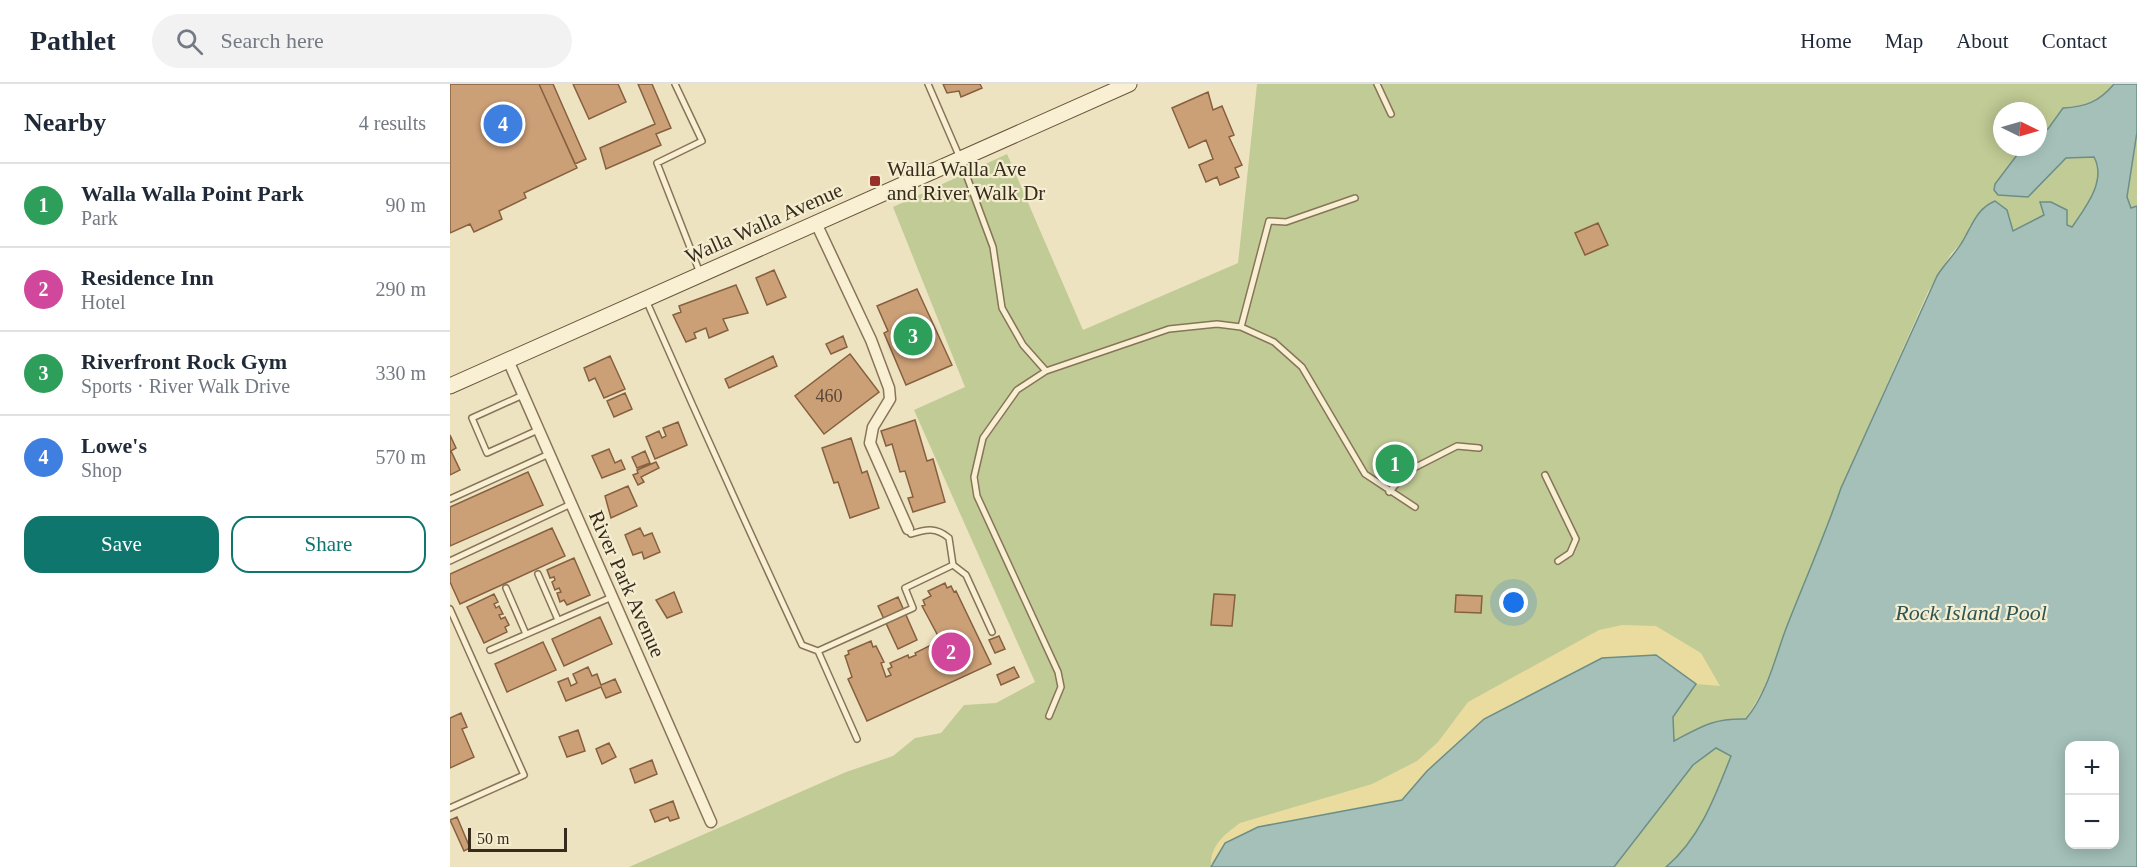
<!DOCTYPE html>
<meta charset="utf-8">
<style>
:root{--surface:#fff;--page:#f2f2f3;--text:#1f2937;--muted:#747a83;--line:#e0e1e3;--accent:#0f766e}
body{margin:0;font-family:"Times New Roman",serif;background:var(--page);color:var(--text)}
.controls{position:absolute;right:18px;bottom:18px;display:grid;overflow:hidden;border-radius:12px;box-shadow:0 3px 15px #0003}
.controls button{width:54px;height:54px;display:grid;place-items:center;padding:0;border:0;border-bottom:2px solid var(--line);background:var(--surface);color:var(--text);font:30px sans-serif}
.compass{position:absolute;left:1543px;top:18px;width:54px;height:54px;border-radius:50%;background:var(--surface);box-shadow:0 3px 15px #0003;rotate:95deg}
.scale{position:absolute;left:18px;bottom:15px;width:99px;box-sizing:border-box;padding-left:6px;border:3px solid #372b1d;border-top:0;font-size:16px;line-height:21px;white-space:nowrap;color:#372b1d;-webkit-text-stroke:4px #f5edd0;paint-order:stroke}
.you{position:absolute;left:1064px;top:519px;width:21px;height:21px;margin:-15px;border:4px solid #fff;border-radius:50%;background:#1a73e8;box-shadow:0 0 0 9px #1a73e833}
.badge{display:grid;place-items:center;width:39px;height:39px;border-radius:50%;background:var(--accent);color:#fff;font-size:20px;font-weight:700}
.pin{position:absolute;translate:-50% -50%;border:3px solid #fff;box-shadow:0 2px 6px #0006}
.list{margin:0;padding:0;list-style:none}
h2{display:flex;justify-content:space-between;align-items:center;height:78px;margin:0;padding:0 24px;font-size:26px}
h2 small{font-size:20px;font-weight:400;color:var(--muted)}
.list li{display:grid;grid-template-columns:39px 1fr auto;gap:18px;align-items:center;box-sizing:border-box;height:84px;padding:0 24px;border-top:2px solid var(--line)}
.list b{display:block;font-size:22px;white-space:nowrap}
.list p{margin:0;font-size:20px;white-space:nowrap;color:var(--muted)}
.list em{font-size:20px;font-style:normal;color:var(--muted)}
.actions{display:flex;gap:12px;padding:18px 24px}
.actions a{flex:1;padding:14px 0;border:2px solid var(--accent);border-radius:18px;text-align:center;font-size:21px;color:var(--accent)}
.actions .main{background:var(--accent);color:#fff}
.icon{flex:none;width:33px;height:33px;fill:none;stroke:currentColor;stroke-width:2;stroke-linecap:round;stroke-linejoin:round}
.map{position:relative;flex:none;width:1687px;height:783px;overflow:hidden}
header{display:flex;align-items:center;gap:36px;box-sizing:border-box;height:84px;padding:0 30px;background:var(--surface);border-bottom:2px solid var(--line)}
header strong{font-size:28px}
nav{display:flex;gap:33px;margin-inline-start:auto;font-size:21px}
.search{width:420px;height:54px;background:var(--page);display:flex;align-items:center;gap:15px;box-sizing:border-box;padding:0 21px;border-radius:33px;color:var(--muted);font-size:22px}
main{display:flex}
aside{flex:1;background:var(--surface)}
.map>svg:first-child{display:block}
.green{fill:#c1cb95}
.sand{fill:#eadb9e}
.water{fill:#a4c0b9;stroke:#6b8e87;stroke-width:1.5;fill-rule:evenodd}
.building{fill:#cca077;stroke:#86603f;stroke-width:1.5}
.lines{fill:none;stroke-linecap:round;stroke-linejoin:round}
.lane-casing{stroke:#877459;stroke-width:8}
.street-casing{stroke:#877459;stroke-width:13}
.secondary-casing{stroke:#69553c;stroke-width:17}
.lane{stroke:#f9f0d4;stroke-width:5}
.street{stroke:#f9f0d4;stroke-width:10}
.secondary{stroke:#f9f0d4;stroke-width:15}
.poi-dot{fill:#963029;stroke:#f5edd0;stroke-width:2}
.labels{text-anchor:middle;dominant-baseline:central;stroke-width:4.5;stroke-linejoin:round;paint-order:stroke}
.number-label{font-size:18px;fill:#5c4834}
.poi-label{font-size:21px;fill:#372b1d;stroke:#f5edd0;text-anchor:start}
.street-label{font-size:21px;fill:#372b1d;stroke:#f5edd0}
.water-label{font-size:22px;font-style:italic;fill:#2c5656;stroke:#f5edd0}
</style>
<header>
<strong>Pathlet</strong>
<div class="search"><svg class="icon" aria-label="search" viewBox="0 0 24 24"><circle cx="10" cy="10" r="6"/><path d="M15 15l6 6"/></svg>Search here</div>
<nav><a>Home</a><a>Map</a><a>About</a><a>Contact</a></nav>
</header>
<main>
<aside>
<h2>Nearby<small>4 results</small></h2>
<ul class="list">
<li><span class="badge" style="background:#2e9e5b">1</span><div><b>Walla Walla Point Park</b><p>Park</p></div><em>90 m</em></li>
<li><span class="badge" style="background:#d1479c">2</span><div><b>Residence Inn</b><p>Hotel</p></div><em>290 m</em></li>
<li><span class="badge" style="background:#2e9e5b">3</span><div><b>Riverfront Rock Gym</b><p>Sports · River Walk Drive</p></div><em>330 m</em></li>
<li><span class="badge" style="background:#3f7fe0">4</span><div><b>Lowe's</b><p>Shop</p></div><em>570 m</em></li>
</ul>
<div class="actions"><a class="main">Save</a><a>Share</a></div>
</aside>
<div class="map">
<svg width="1687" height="783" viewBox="0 0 1687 783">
<rect width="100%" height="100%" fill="#eee3c1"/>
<path class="green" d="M 807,0 L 1664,0 C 1649,18 1635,22 1613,24 L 1598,45 L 1588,51 L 1588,27 L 1552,27 L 1552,63 L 1573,63 L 1545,100 L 1548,111 L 1573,113 L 1616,74 L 1644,73 C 1657,97 1635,124 1621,143 L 1595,131 L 1563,147 L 1560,140 L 1560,132 L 1520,141 L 1515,155 L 1501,170 L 1478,208 L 1391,404 L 1380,439 L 1345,522 L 1314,604 L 1296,635 C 1265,633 1251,642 1224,657 L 1223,633 L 1245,600 L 808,743 L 761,780 L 761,783 L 179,783 L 396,688 L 443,672 L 465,654 L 491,649 L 514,621 L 546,619 L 585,598 L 464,326 L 515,303 L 443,123 L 557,70 L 633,246 L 788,179 Z
M 1687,48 L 1687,122 L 1681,124 L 1677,113 Z
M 1265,664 L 1281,672 C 1265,712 1250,754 1216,783 L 1164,783 L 1243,681 Z"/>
<path class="sand" d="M 1172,541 L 1206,542 L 1251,569 L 1270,602 L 1246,600 L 1206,571 L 1152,574 L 1034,635 L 977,687 L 952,716 L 808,743 L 775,759 L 761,780 C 761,761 775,750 790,739 L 922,700 L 967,677 L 988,658 L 1018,618 L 1149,546 Z"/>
<path class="water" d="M 1664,0 L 1687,0 L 1687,48 L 1677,113 L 1681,124 L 1687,122 L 1687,783 L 1216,783 C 1250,754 1265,713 1281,672 L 1266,664 L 1243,681 L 1164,783 L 761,783 L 775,759 L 808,743 L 952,716 L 977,687 L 1034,635 L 1152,574 L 1206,571 L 1246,600 L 1223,633 L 1224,657 C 1252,642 1264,634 1296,635 C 1318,608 1325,573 1337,542 C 1355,496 1375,451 1391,404 L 1487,192 C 1495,179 1509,166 1515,153 C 1523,139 1528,124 1545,117 L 1557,126 L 1563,147 L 1594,131 L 1590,118 L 1601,118 L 1617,126 L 1617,141 L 1622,143 C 1635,124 1657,97 1644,73 L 1616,74 L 1578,113 L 1548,111 L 1544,106 L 1545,100 L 1573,63 L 1588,63 L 1588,51 L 1598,45 L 1613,24 C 1635,23 1649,18 1664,0 ZM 1620,662 L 1664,662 L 1664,760 L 1620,760 Z"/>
<path class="building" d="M 0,0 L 89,0 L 127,84 L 74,109 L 76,114 L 49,127 L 52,135 L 24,148 L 20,140 L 0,149 Z
M 89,0 L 103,0 L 136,75 L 125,80 Z
M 123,0 L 168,0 L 176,18 L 139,35 Z
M 188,0 L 202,0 L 221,44 L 206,50 L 211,61 L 156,85 L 150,64 L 205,40 Z
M 493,0 L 530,0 L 532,4 L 511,13 L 509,7 L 497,9 Z
M 758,8 L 763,26 L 772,22 L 784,51 L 779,53 L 792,81 L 785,84 L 789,93 L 770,101 L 767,93 L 756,98 L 749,81 L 763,75 L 756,56 L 739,64 L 722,24 Z
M 1148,139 L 1158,161 L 1135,171 L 1125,149 Z
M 324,186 L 336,213 L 317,221 L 306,194 Z
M 286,201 L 298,229 L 273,235 L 278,246 L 259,254 L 256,244 L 244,249 L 246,254 L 236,258 L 223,231 L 231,228 L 229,222 Z
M 467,205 L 502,281 L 456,301 L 434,249 L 438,247 L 427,222 Z
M 393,252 L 397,263 L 381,270 L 376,260 Z
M 400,270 L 429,308 L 374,350 L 345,312 Z
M 160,272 L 175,305 L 154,314 L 145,294 L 139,297 L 134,284 Z
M 323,272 L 327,282 L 279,304 L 275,295 Z
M 175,309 L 182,325 L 164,333 L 157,317 Z
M 465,336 L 477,377 L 483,375 L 495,418 L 463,428 L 458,414 L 463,413 L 455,387 L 450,388 L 442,360 L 436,362 L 431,347 Z
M 228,338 L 237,361 L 205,375 L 196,353 L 209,347 L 212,354 L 216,352 L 213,344 Z
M 0,351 L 6,364 L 1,367 L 10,386 L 0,391 Z
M 401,354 L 412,389 L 417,387 L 429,424 L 400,434 L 388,398 L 384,399 L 372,364 Z
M 159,365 L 165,379 L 171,376 L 175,385 L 152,394 L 142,372 Z
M 195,367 L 200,379 L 187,384 L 182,373 Z
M 206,378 L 209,384 L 191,393 L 194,398 L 188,401 L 183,391 L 188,389 L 187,386 Z
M 78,388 L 93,421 L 0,462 L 0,423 Z
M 178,402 L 187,422 L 161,434 L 155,412 Z
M 102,444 L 115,472 L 10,520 L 0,498 L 0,490 Z
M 190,444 L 194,452 L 202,449 L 210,468 L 194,475 L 192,468 L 183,471 L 175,451 Z
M 124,474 L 140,511 L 117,521 L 114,516 L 110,518 L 107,509 L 111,508 L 109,504 L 105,506 L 102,498 L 105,496 L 104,493 L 100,494 L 97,486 Z
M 495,499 L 497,504 L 501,502 L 504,508 L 506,507 L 541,580 L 417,637 L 398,595 L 402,593 L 395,572 L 399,570 L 398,567 L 421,557 L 423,563 L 426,562 L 434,578 L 431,579 L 436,593 L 441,591 L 438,585 L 442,583 L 440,579 L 458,571 L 459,574 L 466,571 L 465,569 L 481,561 L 488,566 L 494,563 L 472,522 L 475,521 L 473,516 L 481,512 L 478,507 Z
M 224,508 L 232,528 L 217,534 L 206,516 Z
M 44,510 L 48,518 L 44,520 L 46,524 L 49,522 L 53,530 L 49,531 L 51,535 L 55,533 L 59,541 L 55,543 L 57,548 L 34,559 L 17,523 Z
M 764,510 L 785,511 L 782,542 L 761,541 Z
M 1006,511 L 1032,512 L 1031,529 L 1005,528 Z
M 448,513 L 467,556 L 448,565 L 428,522 Z
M 150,533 L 162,560 L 114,582 L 102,555 Z
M 549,552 L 555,565 L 545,569 L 539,556 Z
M 93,558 L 106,586 L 57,608 L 45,580 Z
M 138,583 L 142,592 L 147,590 L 151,601 L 165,595 L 171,608 L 156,614 L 151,603 L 116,617 L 108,598 L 118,594 L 121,602 L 127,599 L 123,590 Z
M 564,583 L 569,593 L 551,601 L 547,591 Z
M 11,629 L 17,643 L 12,645 L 24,673 L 0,684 L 0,634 Z
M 128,646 L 135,667 L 117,673 L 109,653 Z
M 159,659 L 166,673 L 152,680 L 146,665 Z
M 202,676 L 207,690 L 185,699 L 180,685 Z
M 223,717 L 229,734 L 220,737 L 218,733 L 205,738 L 200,726 Z
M 7,733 L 20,764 L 14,767 L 0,736 Z"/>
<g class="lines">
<defs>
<path id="lane" d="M 225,0 L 252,57 L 207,79 L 250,189
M 478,0 L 510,74 L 543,163 L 552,224 L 573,261 L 596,287
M 927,0 L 941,30
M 196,216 C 247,332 299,447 352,561 L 368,567 L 407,655
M 791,243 L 819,137 L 836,138 L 905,114
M 73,311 L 22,334 L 37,369 L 88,346
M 1095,391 L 1126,455 L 1120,469 L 1108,477
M 939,408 L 958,387 L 1007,362 L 1029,364
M 0,415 L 99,370
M 0,477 L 121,420
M 503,481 L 516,491 L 542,548
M 88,490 L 108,536
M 56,504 L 76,550
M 0,525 L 74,691 L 0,724
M 40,566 L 162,513
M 368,567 L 463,524 L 455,504 L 503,481 L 499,454 C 486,443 476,445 461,450 L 458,446
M 599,632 L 611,603 L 608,588 L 527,412 L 524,393 L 533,354 L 567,306 L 596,287 L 719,245 L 767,240 L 791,243 L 824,258 L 852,283 L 915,390 L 965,423"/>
<path id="street" d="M 366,139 L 421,256 L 439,304 L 440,315 L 423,343 L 420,359 L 458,445
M 58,276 L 261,738"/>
<path id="secondary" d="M 0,302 L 679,0"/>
</defs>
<use href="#lane" class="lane-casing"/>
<use href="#street" class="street-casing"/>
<use href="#secondary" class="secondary-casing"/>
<use href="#lane" class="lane"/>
<use href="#street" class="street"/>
<use href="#secondary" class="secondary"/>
</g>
<rect class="poi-dot" x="419" y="91" width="12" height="12" rx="3"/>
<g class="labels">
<g class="number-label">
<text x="379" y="312">460</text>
</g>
<g class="poi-label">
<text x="437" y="85">Walla Walla Ave<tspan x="437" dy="24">and River Walk Dr</tspan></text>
</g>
<g class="street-label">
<text transform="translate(314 139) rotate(-24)">Walla Walla Avenue</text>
<text transform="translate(177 500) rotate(66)">River Park Avenue</text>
</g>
<g class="water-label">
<text x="1521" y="528">Rock Island Pool</text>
</g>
</g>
</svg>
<div class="controls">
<button>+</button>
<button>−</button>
</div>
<svg class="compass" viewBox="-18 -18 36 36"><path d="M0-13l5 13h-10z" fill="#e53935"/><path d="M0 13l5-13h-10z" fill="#747a83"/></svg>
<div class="scale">50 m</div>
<div class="you"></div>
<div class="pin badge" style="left:945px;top:380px;background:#2e9e5b">1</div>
<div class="pin badge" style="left:501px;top:568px;background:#d1479c">2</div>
<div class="pin badge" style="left:463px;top:252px;background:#2e9e5b">3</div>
<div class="pin badge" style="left:53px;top:40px;background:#3f7fe0">4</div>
</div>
</main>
